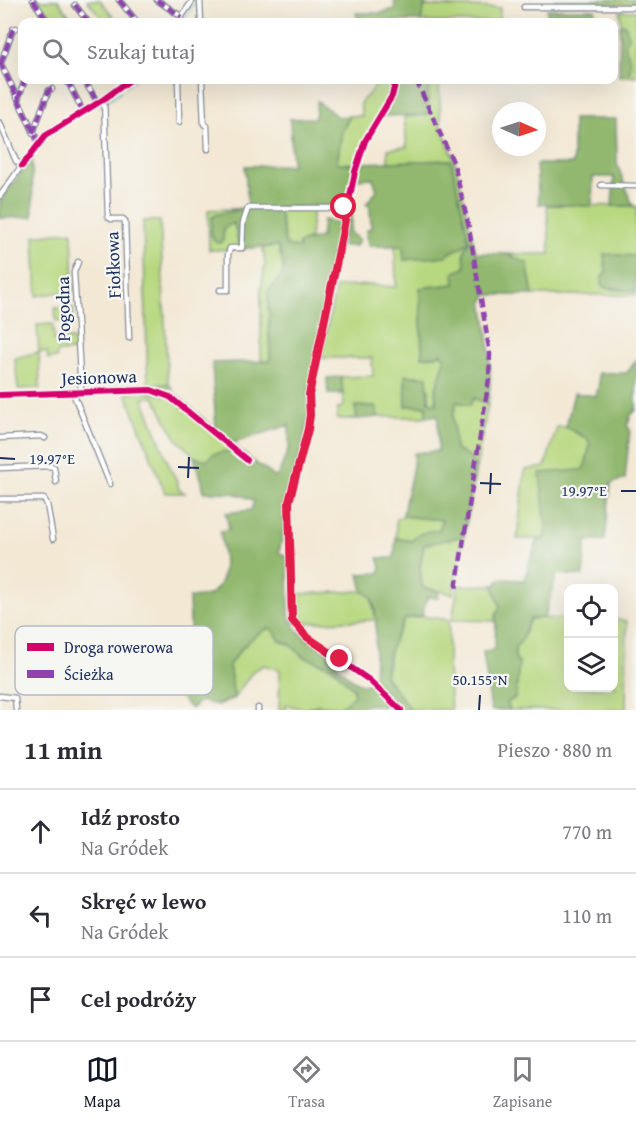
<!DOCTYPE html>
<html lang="pl">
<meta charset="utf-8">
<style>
:root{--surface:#fff;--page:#f2f2f3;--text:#2b2b33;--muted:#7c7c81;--line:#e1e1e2;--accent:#111827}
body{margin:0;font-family:"Gentium Book Plus",serif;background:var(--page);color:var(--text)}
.controls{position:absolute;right:18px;bottom:18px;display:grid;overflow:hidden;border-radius:12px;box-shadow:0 6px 24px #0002}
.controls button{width:54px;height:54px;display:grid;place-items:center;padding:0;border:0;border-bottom:2px solid var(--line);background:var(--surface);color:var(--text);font:30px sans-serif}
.compass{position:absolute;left:492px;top:102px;width:54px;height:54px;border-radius:50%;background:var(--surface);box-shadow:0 6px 24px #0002;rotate:93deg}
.stop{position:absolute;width:18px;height:18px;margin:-14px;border:4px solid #e11d48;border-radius:50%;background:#fff}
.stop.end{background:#e11d48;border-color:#fff;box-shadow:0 2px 6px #0008}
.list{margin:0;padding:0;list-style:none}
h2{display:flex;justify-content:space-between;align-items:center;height:78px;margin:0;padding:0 24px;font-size:26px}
h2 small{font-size:20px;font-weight:400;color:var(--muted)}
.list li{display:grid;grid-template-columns:39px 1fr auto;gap:18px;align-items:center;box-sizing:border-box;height:84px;padding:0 24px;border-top:2px solid var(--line)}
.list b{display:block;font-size:22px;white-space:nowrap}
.list p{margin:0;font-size:20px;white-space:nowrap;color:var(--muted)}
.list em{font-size:20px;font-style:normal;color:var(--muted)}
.icon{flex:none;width:33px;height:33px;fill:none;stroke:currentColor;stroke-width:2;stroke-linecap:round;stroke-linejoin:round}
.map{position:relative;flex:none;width:636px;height:710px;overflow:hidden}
.search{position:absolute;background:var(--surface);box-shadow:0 6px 24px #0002;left:18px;right:18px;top:18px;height:66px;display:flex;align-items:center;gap:15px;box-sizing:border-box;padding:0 21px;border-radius:12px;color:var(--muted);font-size:22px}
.sheet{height:330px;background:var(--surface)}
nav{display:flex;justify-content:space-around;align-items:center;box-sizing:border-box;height:84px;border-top:2px solid var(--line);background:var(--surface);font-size:16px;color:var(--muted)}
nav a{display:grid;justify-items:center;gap:3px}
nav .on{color:var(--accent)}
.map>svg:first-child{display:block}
.green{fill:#b7d87f;stroke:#69846e;stroke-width:1.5}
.forest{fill:#91b86e;stroke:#567466;stroke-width:1.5}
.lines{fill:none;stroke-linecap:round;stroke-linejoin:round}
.stream{stroke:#49b8c0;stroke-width:1.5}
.minor-casing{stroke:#878c99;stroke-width:7}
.minor{stroke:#fff;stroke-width:4.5}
.quiet{stroke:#8e44ad;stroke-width:4.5;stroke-dasharray:9 4.5;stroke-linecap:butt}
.cycleway-casing{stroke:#f6f6f2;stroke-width:10}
.cycleway{stroke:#d6006c;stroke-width:6}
.route{stroke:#e11d48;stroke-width:8}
.ticks{fill:none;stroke:#1b2f5e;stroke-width:2}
.labels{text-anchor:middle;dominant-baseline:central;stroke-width:4.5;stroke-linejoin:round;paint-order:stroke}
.street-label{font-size:18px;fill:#1b2f5e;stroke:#f6f6f2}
.key{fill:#f6f6f2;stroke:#b4bac6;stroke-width:1.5}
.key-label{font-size:16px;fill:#1b2f5e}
.ticks-label{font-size:15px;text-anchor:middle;fill:#1b2f5e;stroke:#f6f6f2;stroke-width:4.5;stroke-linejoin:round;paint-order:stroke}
</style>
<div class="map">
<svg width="636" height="710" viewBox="0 0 636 710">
<rect width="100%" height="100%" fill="#f6f6f2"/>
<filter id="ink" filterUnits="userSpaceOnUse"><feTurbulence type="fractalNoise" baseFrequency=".0167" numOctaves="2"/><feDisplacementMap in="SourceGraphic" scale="12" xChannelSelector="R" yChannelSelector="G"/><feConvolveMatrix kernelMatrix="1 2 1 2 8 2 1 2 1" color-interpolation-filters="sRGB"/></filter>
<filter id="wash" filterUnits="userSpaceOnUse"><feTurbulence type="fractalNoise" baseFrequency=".008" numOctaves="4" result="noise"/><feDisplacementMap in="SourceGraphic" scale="24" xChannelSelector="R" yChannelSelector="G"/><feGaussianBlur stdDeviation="1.35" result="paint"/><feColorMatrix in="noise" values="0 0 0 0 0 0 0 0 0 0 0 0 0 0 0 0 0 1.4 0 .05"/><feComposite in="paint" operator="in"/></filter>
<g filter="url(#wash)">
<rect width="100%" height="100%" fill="#f3e8d4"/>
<path class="green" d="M 34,0 L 58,0 L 74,22 L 49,22 Z
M 87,0 L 100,0 L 118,22 L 105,22 Z
M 555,0 L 634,0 L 636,4 L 554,5 Z
M 425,6 L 500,8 L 499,22 L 420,22 Z
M 620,11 L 636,11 L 636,76 L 629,76 C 630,53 620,34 620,11 Z
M 377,80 L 399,80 L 398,88 L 382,116 L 380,114 L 355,164 L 337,163 L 342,131 L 350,116 L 362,116 L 360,103 L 374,88 Z
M 429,80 L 439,80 L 441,126 L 456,164 L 473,241 L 469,242 L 465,269 L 455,284 L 420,288 L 422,357 L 436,356 L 441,352 L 445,360 L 435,392 L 437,404 L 429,402 L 429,389 L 405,375 L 406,406 L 426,406 L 426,417 L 378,417 L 376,406 L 355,407 L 357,419 L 337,419 L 338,408 L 344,406 L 341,377 L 373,376 L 372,358 L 321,358 L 336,287 L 369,285 L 396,287 L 395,245 L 403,246 L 404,260 L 445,256 L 469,241 L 451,160 L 388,162 L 388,149 L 407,147 L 404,117 L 427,115 Z
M 547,205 L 636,206 L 636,257 L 606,272 L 607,289 L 634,291 L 636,289 L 636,295 L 533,295 L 527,263 L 506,254 L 550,254 Z
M 313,206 L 310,239 L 299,243 L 299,248 L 286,246 L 278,207 Z
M 248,208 L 230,211 L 215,241 L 220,243 L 223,240 L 224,228 L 234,223 L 239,246 L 238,249 L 209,250 L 208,210 Z
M 143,221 L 160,221 L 168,384 L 148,385 Z
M 72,231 L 74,290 L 37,296 L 34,236 Z
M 278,246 C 285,271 288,272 268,291 L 270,361 L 261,361 L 261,289 L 265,264 L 263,248 Z
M 55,308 L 73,308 L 73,321 L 56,321 Z
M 53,324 L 54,340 L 75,339 L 76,351 L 58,352 L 56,358 L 48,359 L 47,352 L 39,352 L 40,388 L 18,389 L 15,358 L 39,352 L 37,325 Z
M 148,392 L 170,396 L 252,460 L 208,460 L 194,457 C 189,448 180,445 175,436 C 167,424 161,409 154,397 L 143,398 L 171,470 L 176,479 L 179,489 L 185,493 L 165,493 L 126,393 Z
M 474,398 L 488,404 L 476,468 L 469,456 L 455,450 L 453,415 L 457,402 Z
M 557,427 L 566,427 L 588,439 L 590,445 L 585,467 L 545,509 L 546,528 L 544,539 L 517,539 L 525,470 L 545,467 Z
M 403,516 L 443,520 L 439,530 L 418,535 L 411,541 L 396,538 L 396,518 Z
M 464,536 L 453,594 L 422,587 L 420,568 L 424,544 Z
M 493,585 L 500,606 L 496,621 L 452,620 L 458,586 Z
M 363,591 L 371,597 L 376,620 L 295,623 L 293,617 L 293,594 Z
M 422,616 L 449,620 L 448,667 L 451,710 L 410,709 L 385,676 L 392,643 L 405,619 Z
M 530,618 L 568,619 L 568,688 L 614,688 L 614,620 L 627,621 L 626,710 L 510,710 L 507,703 L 515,698 L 518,661 L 515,659 L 515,647 Z
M 269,627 L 275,632 L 280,641 L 290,644 L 302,656 L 333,668 L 353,688 L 354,696 L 340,707 L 317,705 L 305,709 L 286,705 L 286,710 L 279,710 L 280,670 L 264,665 L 253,671 L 234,698 L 229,665 C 241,648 250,637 269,627 Z"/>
<path class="forest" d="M 394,0 L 426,0 L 421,21 L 359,22 L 356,13 L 381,13 L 395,9 Z
M 547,9 L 595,9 L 596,22 L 547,22 Z
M 625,24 L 629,37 C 620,47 629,50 630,61 C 631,65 630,72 629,76 L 619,76 L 620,25 Z
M 399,80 L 429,80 L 427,115 L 382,116 L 398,88 Z
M 317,101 L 338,117 L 350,116 L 342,131 L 337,163 L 355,164 L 345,206 L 278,207 L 286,246 L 299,248 L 299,243 L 321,237 L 323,220 L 343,225 L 308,395 L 309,415 L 296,472 L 288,498 L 287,514 L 279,552 L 288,558 L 289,616 C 296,636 315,642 330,655 C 336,661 330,656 335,663 C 341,671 356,684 365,685 L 369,682 L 399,710 L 394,710 L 385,702 L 382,707 C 372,704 367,702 360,710 L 305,710 L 317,705 L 340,707 L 354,696 L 353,688 L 333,668 L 302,656 L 290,644 L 280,641 L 275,632 L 269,628 C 250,637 241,648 229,665 L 234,698 L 218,705 L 200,701 L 191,709 L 178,695 L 173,646 L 191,643 L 189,598 C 195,597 204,597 209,595 C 231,582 223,552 220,531 L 229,529 L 226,513 L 251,510 L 254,501 C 235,491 225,492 204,492 L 202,481 L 194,457 L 208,460 L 213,454 L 228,451 L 241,460 L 252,460 L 275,477 L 278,475 L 289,448 L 289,425 L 231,444 L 216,430 L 211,431 L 170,396 L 148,392 L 148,385 L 168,384 L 171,386 L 172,391 L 216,430 L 212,363 L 270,361 L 268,291 C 288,272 285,271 278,246 L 238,249 L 239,246 L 234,223 L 224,228 L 223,240 L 221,243 L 215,242 L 211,234 L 212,217 L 218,214 L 248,208 L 245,166 L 292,165 L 290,119 L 315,118 Z
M 573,119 L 616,119 L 617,164 L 633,206 L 612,206 L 614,177 L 593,177 L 592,206 L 539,204 L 536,164 L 573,164 Z
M 32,157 L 33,217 L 0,218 L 0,202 Z
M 451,160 L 469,241 L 473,241 L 476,253 L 506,254 L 527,263 L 533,295 L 487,295 L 483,302 C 489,337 493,369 488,404 L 474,398 L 470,405 L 457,402 L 453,415 L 455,450 L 469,456 L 476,468 L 464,536 L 424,545 L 420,568 L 422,587 L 439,591 L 438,598 L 427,597 L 422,616 L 405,619 C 394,638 387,654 385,676 L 410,709 L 403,710 L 374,683 L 376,620 L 374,605 L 371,597 L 363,591 L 359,574 L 379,573 L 381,567 L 378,558 L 394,558 L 396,538 L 411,541 C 420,533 427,530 439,530 L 442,520 L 403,516 C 405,494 414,475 414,453 L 438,451 L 438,415 L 426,417 L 426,406 L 406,406 L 405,375 L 427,377 L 429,402 L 437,404 L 435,392 L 445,360 L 441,353 L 436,356 L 422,357 L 420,288 L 455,284 L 454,272 L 465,268 L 464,252 L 468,243 L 445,256 L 404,260 L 403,246 L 369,246 L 366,236 L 367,230 L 371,228 L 370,207 L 366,204 L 377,190 L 373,178 L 355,179 L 359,163 Z
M 349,210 L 352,211 L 350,233 L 359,239 L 356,246 L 342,246 Z
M 604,254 L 636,256 L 635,291 L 602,287 L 602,277 L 606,272 Z
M 636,360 L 636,410 L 631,415 L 627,426 L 630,429 L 625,479 L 611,483 L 605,540 L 586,541 L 583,576 L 557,574 L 544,618 L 530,619 L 521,641 L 515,647 L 515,658 L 519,664 L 516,696 L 507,703 L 510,710 L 491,710 L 483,652 L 495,649 L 496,616 L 500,606 L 493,585 L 496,585 L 499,579 L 524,580 L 537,540 L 544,539 L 546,528 L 540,473 L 581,470 L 585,466 L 590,445 L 588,439 L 566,427 L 574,393 L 596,396 L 599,384 L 598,373 L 627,373 Z
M 341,377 L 343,394 L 328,394 L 327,378 Z
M 376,406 L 378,417 L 357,419 L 355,406 Z"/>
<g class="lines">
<path class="stream" d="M 182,22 L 197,0
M 126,87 L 134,80
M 107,101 L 121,91
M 100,106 L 102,105"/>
</g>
</g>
<g filter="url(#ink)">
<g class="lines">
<defs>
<path id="minor" d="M 33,0 L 48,22
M 119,0 L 137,22
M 157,0 L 182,17
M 200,0 L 201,22
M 75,5 L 88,22
M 524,7 L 636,7
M 178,22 L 193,0
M 0,62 L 39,143
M 1,63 L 13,29 L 16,28
M 67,80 L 84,113
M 84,80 L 98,103
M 178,80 L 179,122
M 202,80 L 204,124 L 207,126 L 208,149
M 18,99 L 25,80
M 104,99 L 108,217 L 111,219 L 123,219 L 125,221 L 129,338
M 380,116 L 365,141 L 355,172 L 309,395 L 310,415 L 308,429 L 289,502 L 291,603 L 292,620 L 307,637 L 369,680 L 401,710
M 0,123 L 16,161 L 22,166
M 33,133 L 49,90 L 52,89
M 601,185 L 636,186
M 0,196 L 33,150 L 45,136 L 104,99 L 130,80
M 78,262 L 74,272 L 81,392
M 220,290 L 228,290 L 228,255 L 230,248 L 242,248 L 243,223 L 248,208 L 347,208
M 73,393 L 110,484
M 0,395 L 151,390 L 170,397 L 247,460
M 0,438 L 41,436 L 45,438
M 0,468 L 49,466 L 54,467 L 56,482
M 0,499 L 44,499 L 47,504 L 53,539
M 0,696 L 15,698 L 16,710
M 258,708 L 258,710"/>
</defs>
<use href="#minor" class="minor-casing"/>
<use href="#minor" class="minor"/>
<path class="quiet" d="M 33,0 L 48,22
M 119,0 L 137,22
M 157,0 L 182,17
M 75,5 L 88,22
M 0,62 L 39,143
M 1,63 L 13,29 L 16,28
M 67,80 L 84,113
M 84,80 L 98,103
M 416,80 L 454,164 L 469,228 L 490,354 L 489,379 L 456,589
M 18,99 L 25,80
M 33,133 L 49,90 L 52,89"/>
<defs>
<path id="cycleway" d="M 396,80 L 392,96 L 365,141 L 355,172 L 309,395 L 310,415 L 308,429 L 289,502 L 292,620 L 307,637 L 369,680 L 401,710
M 22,166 L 45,136 L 104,99 L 130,80
M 0,395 L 151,390 L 170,397 L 247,460"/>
</defs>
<use href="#cycleway" class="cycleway-casing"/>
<use href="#cycleway" class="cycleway"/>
</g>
</g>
<g class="lines" filter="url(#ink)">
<path class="route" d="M 340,659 L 307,637 L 292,620 L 289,502 L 308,429 L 310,415 L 309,395 L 343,231 L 347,208 L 344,207"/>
</g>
<path class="ticks" d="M 0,458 L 15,459M 178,467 L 199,468M 188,478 L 189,457M 480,483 L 501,484M 621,491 L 636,491M 490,494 L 491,473M 479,710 L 480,695"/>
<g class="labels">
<g class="street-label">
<text transform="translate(113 265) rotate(-92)">Fiołkowa</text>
<text transform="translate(63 309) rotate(-91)">Pogodna</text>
<text transform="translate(99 377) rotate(-2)">Jesionowa</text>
</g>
</g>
<rect x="15" y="626" width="198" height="69" rx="9" class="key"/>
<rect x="27" y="643" width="27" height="8" fill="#d6006c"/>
<rect x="27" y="670" width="27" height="8" fill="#8e44ad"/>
<g class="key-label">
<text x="64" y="653">Droga rowerowa</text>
<text x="64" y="680">Ścieżka</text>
</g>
<g class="ticks-label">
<text x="52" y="464">19.97°E</text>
<text x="584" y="496">19.97°E</text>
<text x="480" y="685">50.155°N</text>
</g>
</svg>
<div class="controls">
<button><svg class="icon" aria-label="locate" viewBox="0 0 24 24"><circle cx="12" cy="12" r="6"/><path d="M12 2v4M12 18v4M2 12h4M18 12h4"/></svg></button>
<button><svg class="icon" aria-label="layers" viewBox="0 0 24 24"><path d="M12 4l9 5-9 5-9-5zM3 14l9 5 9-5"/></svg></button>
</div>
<svg class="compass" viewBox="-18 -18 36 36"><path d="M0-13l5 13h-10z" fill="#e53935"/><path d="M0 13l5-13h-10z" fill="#7c7c81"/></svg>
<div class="stop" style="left:344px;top:207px"></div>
<div class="stop end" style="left:340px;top:659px"></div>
<div class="search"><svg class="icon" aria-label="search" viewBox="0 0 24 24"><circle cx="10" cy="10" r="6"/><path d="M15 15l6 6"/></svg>Szukaj tutaj</div>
</div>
<section class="sheet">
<h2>11 min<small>Pieszo · 880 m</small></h2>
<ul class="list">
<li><svg class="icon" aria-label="ahead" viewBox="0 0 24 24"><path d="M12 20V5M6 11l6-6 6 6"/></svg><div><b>Idź prosto</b><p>Na Gródek</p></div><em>770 m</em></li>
<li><svg class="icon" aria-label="left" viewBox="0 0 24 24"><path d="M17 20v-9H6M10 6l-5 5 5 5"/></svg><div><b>Skręć w lewo</b><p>Na Gródek</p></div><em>110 m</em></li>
<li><svg class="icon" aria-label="arrive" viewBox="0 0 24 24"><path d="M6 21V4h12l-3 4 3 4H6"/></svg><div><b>Cel podróży</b></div></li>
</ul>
</section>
<nav>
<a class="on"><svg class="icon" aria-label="map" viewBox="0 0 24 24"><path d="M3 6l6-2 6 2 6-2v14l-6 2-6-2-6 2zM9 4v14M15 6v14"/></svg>Mapa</a>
<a><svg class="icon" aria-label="directions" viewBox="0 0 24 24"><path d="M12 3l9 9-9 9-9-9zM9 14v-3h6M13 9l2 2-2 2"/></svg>Trasa</a>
<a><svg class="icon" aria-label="saved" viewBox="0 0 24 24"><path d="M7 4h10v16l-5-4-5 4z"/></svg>Zapisane</a>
</nav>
